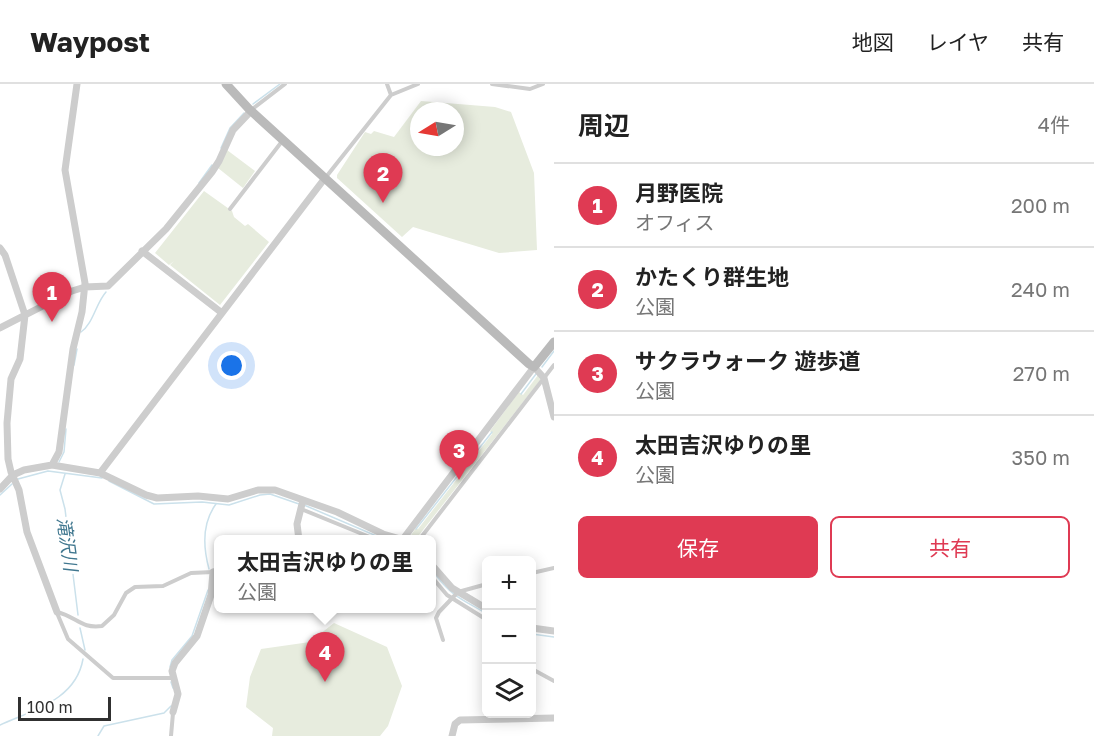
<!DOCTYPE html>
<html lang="ja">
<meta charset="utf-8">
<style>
:root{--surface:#fff;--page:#f6f6f6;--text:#222;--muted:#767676;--line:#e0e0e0;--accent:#df3a53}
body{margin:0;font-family:"Golos Text","Noto Sans JP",sans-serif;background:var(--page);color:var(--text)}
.controls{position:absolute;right:18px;bottom:18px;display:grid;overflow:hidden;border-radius:9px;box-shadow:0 3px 15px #0003}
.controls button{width:54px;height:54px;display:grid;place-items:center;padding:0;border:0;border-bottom:2px solid var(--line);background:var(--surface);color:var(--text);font:30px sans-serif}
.compass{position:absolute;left:410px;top:18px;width:54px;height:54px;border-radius:50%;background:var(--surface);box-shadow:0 3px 15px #0003;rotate:259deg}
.scale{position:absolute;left:18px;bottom:15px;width:93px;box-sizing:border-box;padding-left:6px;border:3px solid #303030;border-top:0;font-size:16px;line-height:21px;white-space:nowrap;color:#303030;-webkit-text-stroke:4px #fff;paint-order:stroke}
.you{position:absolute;left:232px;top:282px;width:21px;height:21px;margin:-15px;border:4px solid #fff;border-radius:50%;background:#1a73e8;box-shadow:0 0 0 9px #1a73e833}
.badge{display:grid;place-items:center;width:39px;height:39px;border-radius:50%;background:var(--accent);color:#fff;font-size:20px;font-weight:700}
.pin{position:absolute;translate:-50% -50px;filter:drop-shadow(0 2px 3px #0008)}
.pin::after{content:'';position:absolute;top:32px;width:21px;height:18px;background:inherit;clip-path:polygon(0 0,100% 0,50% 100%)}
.popup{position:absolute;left:214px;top:451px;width:222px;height:78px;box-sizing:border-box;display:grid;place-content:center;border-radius:9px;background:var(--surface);filter:drop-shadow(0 2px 4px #0005);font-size:20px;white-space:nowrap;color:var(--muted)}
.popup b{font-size:22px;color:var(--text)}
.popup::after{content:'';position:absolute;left:50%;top:100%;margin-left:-12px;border:12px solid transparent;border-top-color:var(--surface)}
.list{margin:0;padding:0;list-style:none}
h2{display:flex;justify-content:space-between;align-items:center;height:78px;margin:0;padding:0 24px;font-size:26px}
h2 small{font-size:20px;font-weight:400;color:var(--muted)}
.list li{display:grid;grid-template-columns:39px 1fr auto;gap:18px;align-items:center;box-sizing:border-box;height:84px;padding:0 24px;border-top:2px solid var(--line)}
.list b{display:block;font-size:22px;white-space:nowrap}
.list p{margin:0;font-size:20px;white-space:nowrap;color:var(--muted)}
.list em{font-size:20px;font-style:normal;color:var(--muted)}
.actions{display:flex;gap:12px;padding:18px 24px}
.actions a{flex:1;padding:14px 0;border:2px solid var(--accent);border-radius:9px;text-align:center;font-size:21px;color:var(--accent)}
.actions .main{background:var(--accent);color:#fff}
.icon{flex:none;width:33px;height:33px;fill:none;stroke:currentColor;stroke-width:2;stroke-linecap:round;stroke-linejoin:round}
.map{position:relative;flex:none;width:554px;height:652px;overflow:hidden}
header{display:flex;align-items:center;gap:36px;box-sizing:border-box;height:84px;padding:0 30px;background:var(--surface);border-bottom:2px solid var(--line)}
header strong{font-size:28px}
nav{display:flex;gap:33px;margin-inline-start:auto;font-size:21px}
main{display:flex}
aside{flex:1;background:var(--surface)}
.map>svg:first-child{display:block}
.green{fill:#e7ecde;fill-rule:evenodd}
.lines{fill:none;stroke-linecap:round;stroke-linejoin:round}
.stream{stroke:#cbe1eb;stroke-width:1.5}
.lane{stroke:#cdcdcd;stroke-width:4}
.street{stroke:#cdcdcd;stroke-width:7}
.secondary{stroke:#bababa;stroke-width:9}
.labels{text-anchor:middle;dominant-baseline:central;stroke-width:6;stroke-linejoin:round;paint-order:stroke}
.water-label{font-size:18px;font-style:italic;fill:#40778f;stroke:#fff}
</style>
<header>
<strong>Waypost</strong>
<nav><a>地図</a><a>レイヤ</a><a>共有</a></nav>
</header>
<main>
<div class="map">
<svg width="554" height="652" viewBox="0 0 554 652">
<rect width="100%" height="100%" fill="#fff"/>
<path class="green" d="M 421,17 L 495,23 L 511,28 L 534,89 L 537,166 L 499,169 L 413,143 L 402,153 L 337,94 L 337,91 L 365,48 L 371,50 L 374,47 L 394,53 ZM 419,27 L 455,27 L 455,63 L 419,63 Z
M 227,66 L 255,87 L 243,104 L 218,84 Z
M 204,107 L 232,127 L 234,133 L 245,142 L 248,140 L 269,158 L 220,221 L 170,181 L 174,177 L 169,181 L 155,169 Z
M 538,291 L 541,295 L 416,455 L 413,455 L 411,451 L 416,444 L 418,445 L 492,350 L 490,347 L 519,308 L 523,311 Z
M 334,539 L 387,563 L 402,602 L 388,642 L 380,652 L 272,652 L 273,644 L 246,623 L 250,593 L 261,565 L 310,558 Z"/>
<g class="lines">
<path class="stream" d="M 253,20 L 280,0
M 221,64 L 230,44 L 244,29
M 199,99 L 212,81
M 81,248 C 93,240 96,219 106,208
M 74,281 L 77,265
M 542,283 L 554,267
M 521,310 L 536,290
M 59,378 L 64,368 L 66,345
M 65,390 L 60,406 L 65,425 L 78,531
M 18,395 L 48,387 L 102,394
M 109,397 L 154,420 L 202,418 L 229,421 L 260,411 L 270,410 L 299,420
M 0,411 L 12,400
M 304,421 L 386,456
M 416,445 L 492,348
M 209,485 C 203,463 202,439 216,420
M 436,491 C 452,513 464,516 487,530
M 80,544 L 85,566
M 532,550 L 554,553
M 170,583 L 172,576 L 192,552 L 208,506
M 171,598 L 173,604
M 0,641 C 33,626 76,616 83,575
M 98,652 L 104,642 L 164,629 L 171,622"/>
<path class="lane" d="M 387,0 L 391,11
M 492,0 L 530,5 L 543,0
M 251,26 L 285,0
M 326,93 L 391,11 L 418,0
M 230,125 L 283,56
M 301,425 L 377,456
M 419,456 L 554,281
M 532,489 L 554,484
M 431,492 L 447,511 L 487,536
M 57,528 C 77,533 81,545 102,542 L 114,531 L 126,509 L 135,503 L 163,502 L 191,489 L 213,488
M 57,529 L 68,555 L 113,594 L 173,594
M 443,556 L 436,534 L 439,528 L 458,508 L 487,500
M 532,585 L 554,597
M 171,652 L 173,629"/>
<path class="street" d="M 0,164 L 5,171 L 25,231 L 20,275 L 11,295 L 7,339 L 8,375 L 11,388 L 19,406 L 27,448 L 57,528
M 142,167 L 222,229
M 0,244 L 72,207 L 85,203 L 108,202 L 166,145 L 212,88 L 219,77 L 233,46 L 251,27
M 52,381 L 59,368 L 73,265 L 82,228 L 85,199 L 65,86 L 77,0
M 100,389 L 325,94
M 0,405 L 13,391 L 24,386 L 52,381 L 100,389 L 146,411 L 157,414 L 198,412 L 228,415 L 258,406 L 275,406 L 337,428 L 383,450 L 404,456
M 403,455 L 534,283 L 544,294 L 554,333
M 299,456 L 297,440 L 303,416
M 431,480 L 452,504 L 487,525
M 532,544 L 554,547
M 173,628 L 178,610 L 172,587 L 175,579 L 197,552 L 211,511 L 213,488 L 218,487
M 452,652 L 455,640 L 460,636 L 554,634"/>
<path class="secondary" d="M 226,0 L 249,25 L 529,280 L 534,283 L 554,258"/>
</g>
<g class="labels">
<g class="water-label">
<text transform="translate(68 460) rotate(82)">滝沢川</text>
</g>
</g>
</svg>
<div class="controls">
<button>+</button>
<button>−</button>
<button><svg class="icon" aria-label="layers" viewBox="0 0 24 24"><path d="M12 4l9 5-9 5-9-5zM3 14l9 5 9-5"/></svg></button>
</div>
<svg class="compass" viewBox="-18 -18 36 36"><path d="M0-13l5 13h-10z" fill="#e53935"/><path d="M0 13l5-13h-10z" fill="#767676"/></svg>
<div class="scale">100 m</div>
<div class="you"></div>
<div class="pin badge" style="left:52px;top:238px">1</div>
<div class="pin badge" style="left:383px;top:119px">2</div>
<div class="pin badge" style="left:459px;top:396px">3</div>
<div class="pin badge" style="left:325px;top:598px">4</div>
<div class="popup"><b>太田吉沢ゆりの里</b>公園</div>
</div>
<aside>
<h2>周辺<small>4件</small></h2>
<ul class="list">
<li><span class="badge">1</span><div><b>月野医院</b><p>オフィス</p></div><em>200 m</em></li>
<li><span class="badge">2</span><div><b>かたくり群生地</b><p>公園</p></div><em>240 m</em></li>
<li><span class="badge">3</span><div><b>サクラウォーク 遊歩道</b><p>公園</p></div><em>270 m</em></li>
<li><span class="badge">4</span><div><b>太田吉沢ゆりの里</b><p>公園</p></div><em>350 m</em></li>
</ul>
<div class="actions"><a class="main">保存</a><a>共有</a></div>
</aside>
</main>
